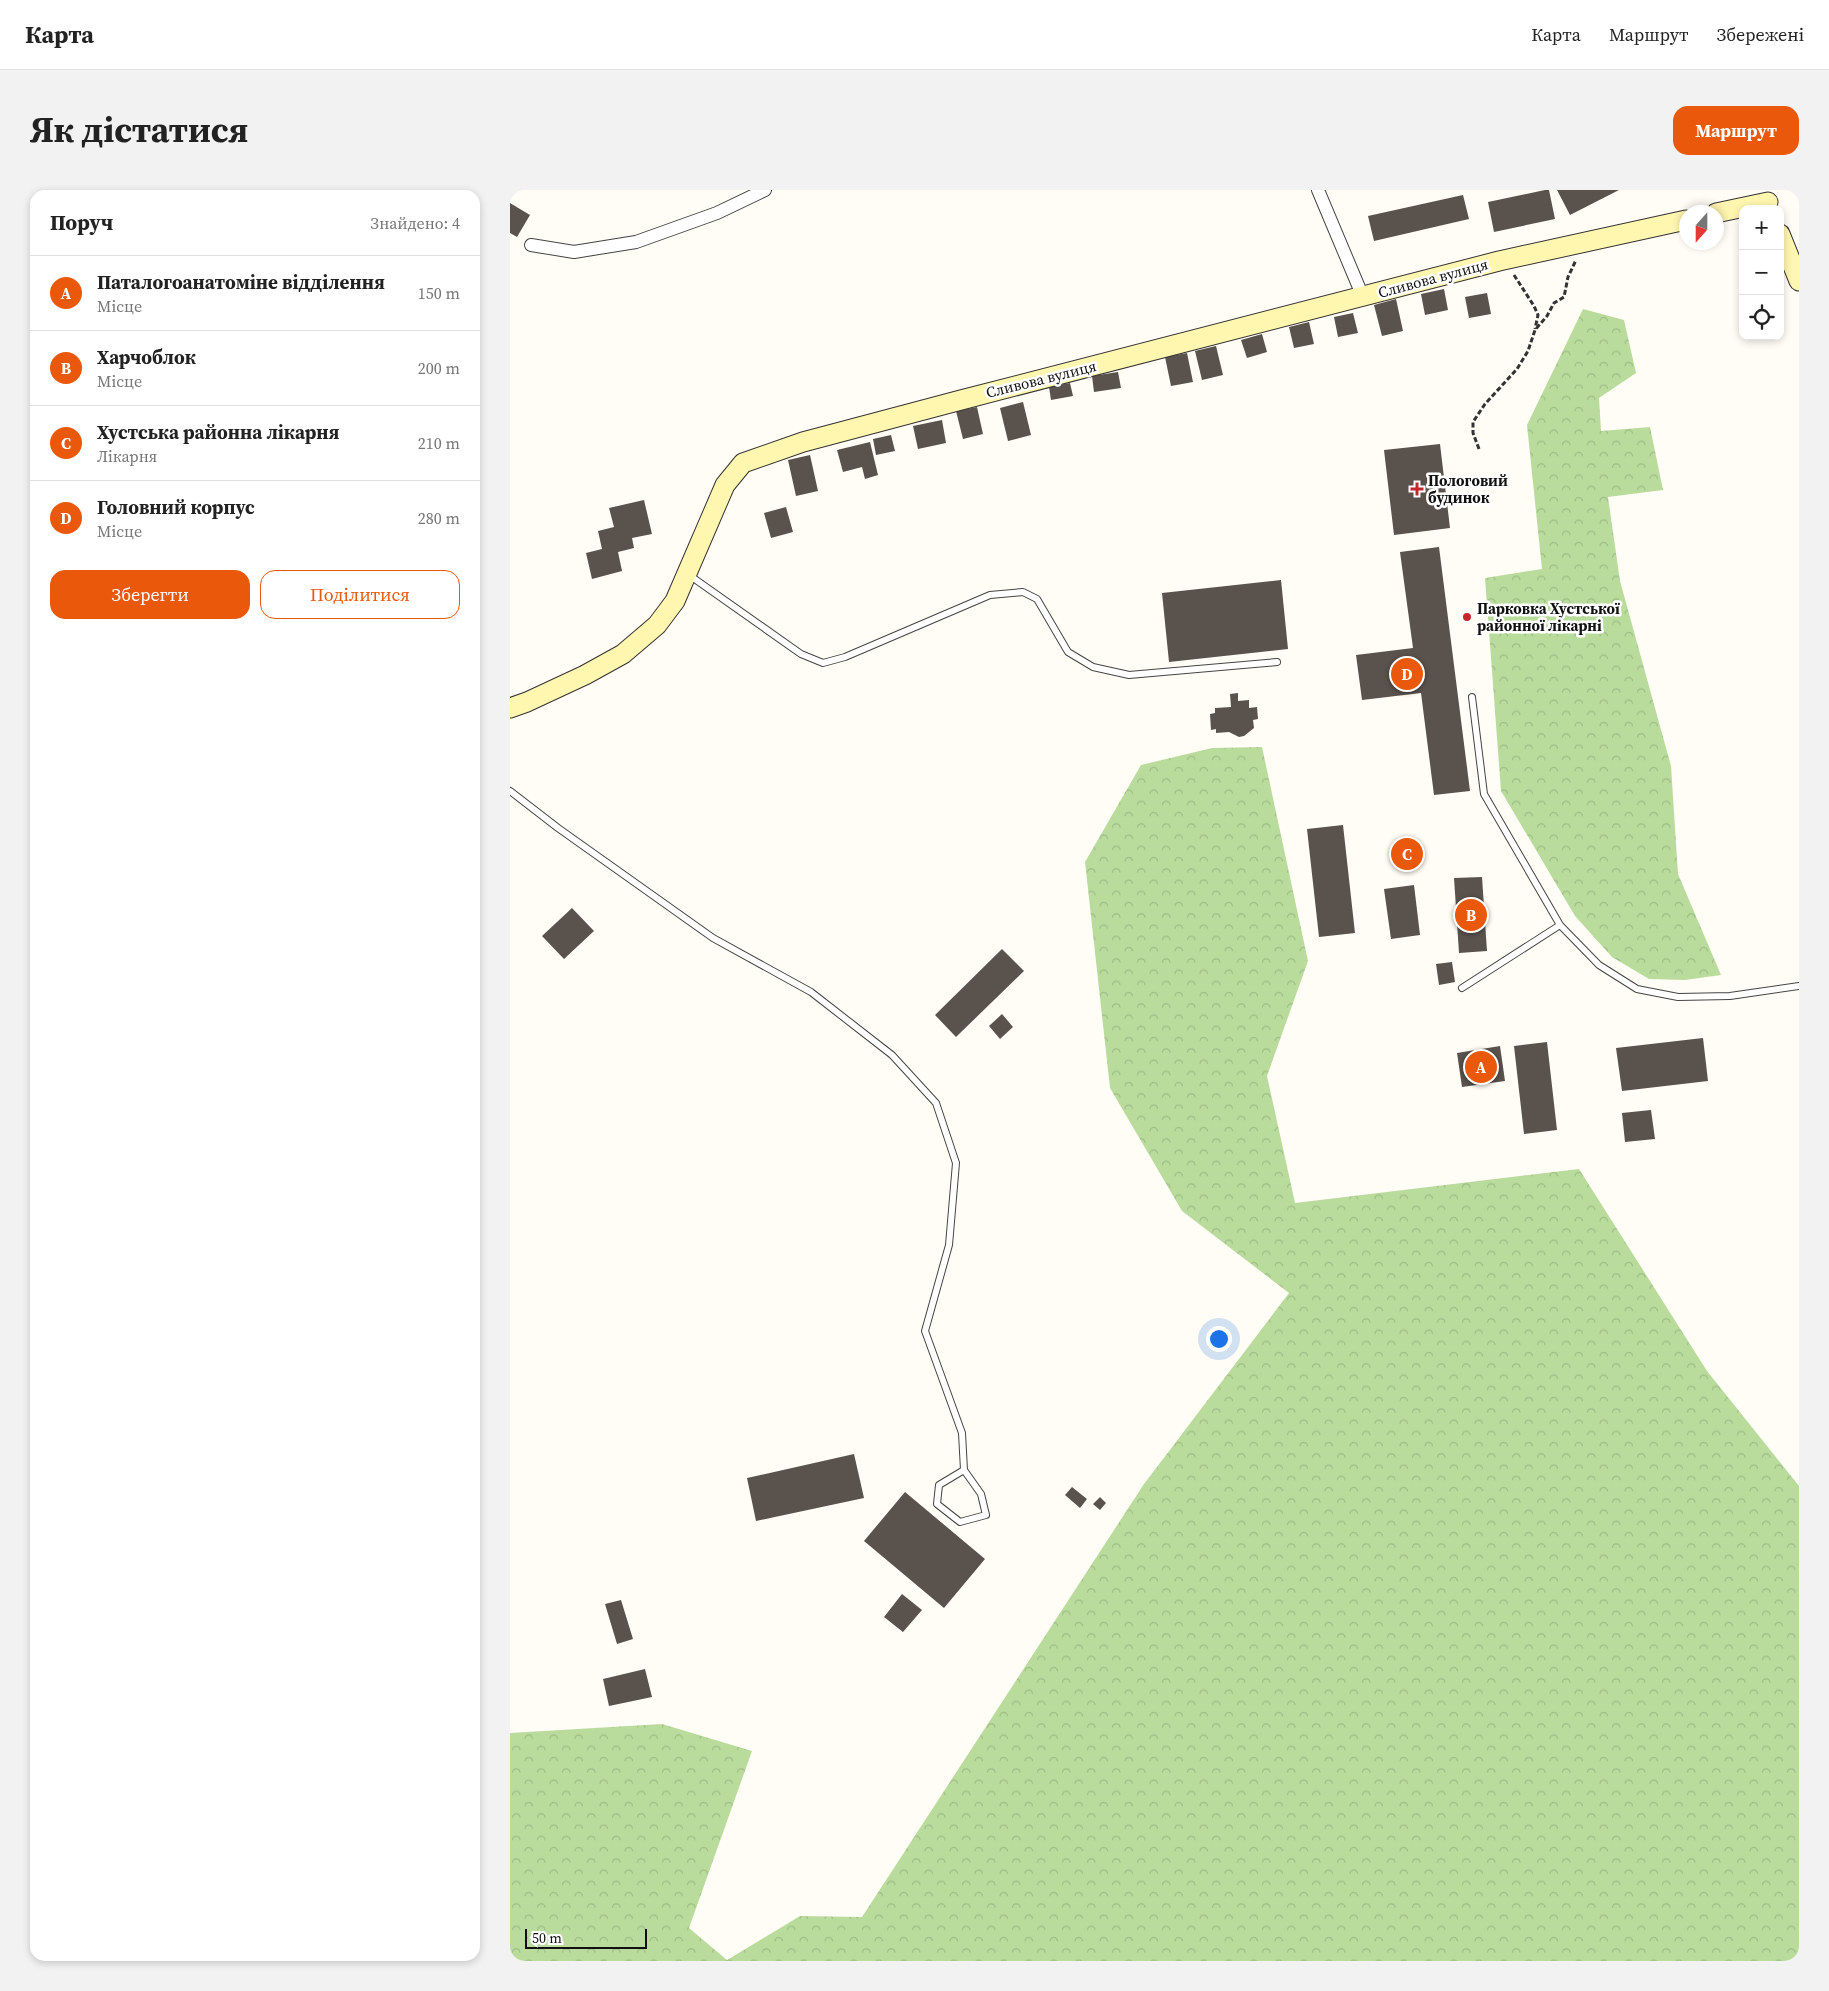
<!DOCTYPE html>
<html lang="uk">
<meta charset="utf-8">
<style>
:root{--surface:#fff;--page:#f2f2f2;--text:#222;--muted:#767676;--line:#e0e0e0;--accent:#ea580c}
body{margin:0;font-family:"Source Serif 4",serif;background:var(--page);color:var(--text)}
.controls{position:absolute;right:15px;top:15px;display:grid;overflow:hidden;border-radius:10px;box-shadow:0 2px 8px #0003}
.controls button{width:45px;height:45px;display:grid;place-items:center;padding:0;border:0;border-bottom:1px solid var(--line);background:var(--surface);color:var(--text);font:25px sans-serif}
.compass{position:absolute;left:1169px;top:15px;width:45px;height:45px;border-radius:50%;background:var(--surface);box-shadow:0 2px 8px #0003;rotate:201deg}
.scale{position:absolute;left:15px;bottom:12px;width:122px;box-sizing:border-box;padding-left:5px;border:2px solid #111;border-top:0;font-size:14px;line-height:18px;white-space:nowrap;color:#111;-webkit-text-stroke:4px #fff;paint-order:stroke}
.you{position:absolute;left:708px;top:1148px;width:18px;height:18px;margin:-12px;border:4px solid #fff;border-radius:50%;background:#1a73e8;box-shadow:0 0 0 8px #1a73e833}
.badge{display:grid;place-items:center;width:32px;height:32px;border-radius:50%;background:var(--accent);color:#fff;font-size:16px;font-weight:700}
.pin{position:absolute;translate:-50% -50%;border:2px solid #fff;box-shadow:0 1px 5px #0006}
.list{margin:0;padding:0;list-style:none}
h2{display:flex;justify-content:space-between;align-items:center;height:65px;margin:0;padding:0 20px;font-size:21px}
h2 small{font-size:16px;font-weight:400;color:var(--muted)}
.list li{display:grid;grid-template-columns:32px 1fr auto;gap:15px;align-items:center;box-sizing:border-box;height:75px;padding:0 20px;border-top:1px solid var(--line)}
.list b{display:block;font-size:19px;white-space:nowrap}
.list p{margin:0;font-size:16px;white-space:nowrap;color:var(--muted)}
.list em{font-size:16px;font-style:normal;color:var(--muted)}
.actions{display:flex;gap:10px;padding:15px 20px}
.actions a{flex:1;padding:11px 0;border:1px solid var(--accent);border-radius:15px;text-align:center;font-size:18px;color:var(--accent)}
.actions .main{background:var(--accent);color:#fff}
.icon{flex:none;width:28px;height:28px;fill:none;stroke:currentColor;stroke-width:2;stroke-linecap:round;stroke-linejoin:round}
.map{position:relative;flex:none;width:1289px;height:1771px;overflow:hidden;border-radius:15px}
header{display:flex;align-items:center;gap:30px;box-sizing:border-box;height:70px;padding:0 25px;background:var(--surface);border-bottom:1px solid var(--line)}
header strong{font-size:24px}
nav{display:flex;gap:28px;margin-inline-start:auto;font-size:18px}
.intro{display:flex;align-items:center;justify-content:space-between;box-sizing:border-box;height:120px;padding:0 30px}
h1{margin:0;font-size:35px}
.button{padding:12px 22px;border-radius:15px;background:var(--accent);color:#fff;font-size:18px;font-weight:700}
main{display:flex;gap:30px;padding:0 30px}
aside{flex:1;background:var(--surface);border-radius:15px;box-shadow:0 2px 8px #0003}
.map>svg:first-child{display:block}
.forest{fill:url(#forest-crowns)}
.building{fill:#5a524d}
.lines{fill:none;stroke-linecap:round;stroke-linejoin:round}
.lane-casing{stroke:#444;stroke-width:8}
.street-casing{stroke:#444;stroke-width:14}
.secondary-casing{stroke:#333;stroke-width:21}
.path{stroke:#333;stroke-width:3;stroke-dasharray:5 2.5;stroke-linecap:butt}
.lane{stroke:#fff;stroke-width:6}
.street{stroke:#fff;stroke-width:12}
.secondary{stroke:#fff6b0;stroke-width:19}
.poi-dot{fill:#c4262e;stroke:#fff;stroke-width:2}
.labels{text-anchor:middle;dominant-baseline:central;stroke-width:5;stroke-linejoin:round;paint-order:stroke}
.street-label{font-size:15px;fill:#111;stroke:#fff}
.poi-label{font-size:15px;font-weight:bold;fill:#111;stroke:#fff;text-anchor:start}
</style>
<header>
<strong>Карта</strong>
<nav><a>Карта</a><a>Маршрут</a><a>Збережені</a></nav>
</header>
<div class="intro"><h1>Як дістатися</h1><a class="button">Маршрут</a></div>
<main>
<aside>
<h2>Поруч<small>Знайдено: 4</small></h2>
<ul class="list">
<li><span class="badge">A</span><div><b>Паталогоанатоміне відділення</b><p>Місце</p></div><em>150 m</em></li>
<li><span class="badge">B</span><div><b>Харчоблок</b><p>Місце</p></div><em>200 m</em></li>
<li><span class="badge">C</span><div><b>Хустська районна лікарня</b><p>Лікарня</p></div><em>210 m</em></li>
<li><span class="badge">D</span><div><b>Головний корпус</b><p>Місце</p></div><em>280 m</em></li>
</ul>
<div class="actions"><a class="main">Зберегти</a><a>Поділитися</a></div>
</aside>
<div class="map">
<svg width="1289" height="1771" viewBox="0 0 1289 1771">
<defs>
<pattern id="forest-crowns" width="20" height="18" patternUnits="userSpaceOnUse" patternTransform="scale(1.25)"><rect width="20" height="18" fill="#b9dc9c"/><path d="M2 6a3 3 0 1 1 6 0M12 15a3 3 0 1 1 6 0" fill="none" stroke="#9ebc85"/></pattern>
</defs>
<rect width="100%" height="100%" fill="#fffdf5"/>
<path class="forest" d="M 1073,119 L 1114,130 L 1126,183 L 1089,208 L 1091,241 L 1140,237 L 1153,300 L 1098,307 L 1110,391 L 1161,576 L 1168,684 L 1211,785 L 1175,790 L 1139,789 L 1102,767 L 1065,726 L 991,601 L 975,388 L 1032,379 L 1017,235 Z
M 752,557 L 798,771 L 757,886 L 785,1013 L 1069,979 L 1197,1181 L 1289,1296 L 1289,1771 L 0,1771 L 0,1543 L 152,1534 L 242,1561 L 179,1738 L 217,1770 L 290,1726 L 352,1727 L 634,1294 L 779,1103 L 672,1021 L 600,898 L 575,672 L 631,575 L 702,558 Z"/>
<path class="building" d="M 1035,0 L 1039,0 L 1045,29 L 984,42 L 978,12 Z
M 1047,0 L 1109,0 L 1060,25 Z
M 953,5 L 959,29 L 864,51 L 858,26 Z
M 0,13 L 20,25 L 7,47 L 0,43 Z
M 934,99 L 938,120 L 915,125 L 911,104 Z
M 977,103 L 981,124 L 959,128 L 955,107 Z
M 886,109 L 893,141 L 872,146 L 864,115 Z
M 843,123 L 848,143 L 828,147 L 824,127 Z
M 799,132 L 804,154 L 784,158 L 779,137 Z
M 752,144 L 757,162 L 737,168 L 731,150 Z
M 706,156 L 713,185 L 692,190 L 685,161 Z
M 677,163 L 683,192 L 661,196 L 655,167 Z
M 608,182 L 611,198 L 584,202 L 582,186 Z
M 560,193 L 563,206 L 541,210 L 539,197 Z
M 513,212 L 521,245 L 498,251 L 490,218 Z
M 467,217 L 473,244 L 453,249 L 446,221 Z
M 432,230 L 436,253 L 408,259 L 403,236 Z
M 381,245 L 385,261 L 366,265 L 363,249 Z
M 360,252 L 368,285 L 355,289 L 352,277 L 333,282 L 327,260 Z
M 930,254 L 940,338 L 884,345 L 874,260 Z
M 300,265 L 308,301 L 286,306 L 278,270 Z
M 134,310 L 142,344 L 122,348 L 124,358 L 108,362 L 112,381 L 82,389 L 76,363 L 92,359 L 88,341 L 104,337 L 99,318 Z
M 276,317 L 283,342 L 261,348 L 254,323 Z
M 929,357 L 960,601 L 924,605 L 911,503 L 852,510 L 846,465 L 903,458 L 890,362 Z
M 771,390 L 778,459 L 659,472 L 652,403 Z
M 728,503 L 728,511 L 739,510 L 739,518 L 747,517 L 748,529 L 743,530 L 744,538 L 734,546 L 729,547 L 719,542 L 706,543 L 706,539 L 701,540 L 700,524 L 705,523 L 705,518 L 721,517 L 720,504 Z
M 833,635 L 845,743 L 809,747 L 797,639 Z
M 972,687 L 977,761 L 949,763 L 944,688 Z
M 904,695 L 910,745 L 881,749 L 874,699 Z
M 62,718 L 84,741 L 54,769 L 32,746 Z
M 492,759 L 514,781 L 446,847 L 425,825 Z
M 942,772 L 945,792 L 929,795 L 926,774 Z
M 492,824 L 503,837 L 490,849 L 479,836 Z
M 1193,848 L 1198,891 L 1112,901 L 1106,858 Z
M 1037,852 L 1047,940 L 1014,944 L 1004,856 Z
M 990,856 L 995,891 L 952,897 L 947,863 Z
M 1141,920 L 1145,949 L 1115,952 L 1112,923 Z
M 344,1264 L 354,1308 L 246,1331 L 237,1288 Z
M 562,1297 L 577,1309 L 570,1318 L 555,1305 Z
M 395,1302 L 475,1369 L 434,1418 L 354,1351 Z
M 590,1307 L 596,1313 L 590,1320 L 583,1314 Z
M 392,1404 L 412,1420 L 393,1442 L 374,1427 Z
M 111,1410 L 123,1449 L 107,1454 L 95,1414 Z
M 135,1479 L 142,1507 L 99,1516 L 93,1489 Z"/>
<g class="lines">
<defs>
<path id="lane" d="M 179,385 L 291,464 L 313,473 L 335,467 L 480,405 L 513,402 L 527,409 L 558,462 L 583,477 L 619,485 L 767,472
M 962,507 L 974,604 L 1050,735 L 1089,775 L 1127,799 L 1168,807 L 1220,806 L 1289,796
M 0,601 L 48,638 L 203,748 L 301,802 L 382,865 L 426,913 L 446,973 L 439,1055 L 415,1141 L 452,1243 L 454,1280 L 471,1304 L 476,1325 L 450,1332 L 427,1314 L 429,1295 L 454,1280
M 952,798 L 1050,735"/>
<path id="street" d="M 808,0 L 853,107
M 21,55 L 64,62 L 126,52 L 207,23 L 255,0"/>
<path id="secondary" d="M 1206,23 L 1258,12
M 1270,44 L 1289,91
M 0,518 L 17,512 L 75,485 L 113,464 L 147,435 L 165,411 L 215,295 L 233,273 L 293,252 L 451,210 L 989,71 L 1176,30"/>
</defs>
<use href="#lane" class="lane-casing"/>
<use href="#street" class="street-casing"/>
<use href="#secondary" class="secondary-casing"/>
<path class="path" d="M 1004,85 L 1024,116 L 1028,125 L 1025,139
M 969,259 L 963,243 L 963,232 L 975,214 L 1007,179 L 1018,161 L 1025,140 L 1037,126 L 1044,113 L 1054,107 L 1058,87 L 1066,70"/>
<use href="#lane" class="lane"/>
<use href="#street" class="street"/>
<use href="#secondary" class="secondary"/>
</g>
<g class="poi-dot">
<path d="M904.5 291.5h5v5h5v5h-5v5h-5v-5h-5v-5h5z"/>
<circle cx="957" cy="427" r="5"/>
</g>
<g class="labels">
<g class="street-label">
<text transform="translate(923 88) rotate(-15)">Сливова вулиця</text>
<text transform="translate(531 189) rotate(-14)">Сливова вулиця</text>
</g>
<g class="poi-label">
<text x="918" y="290">Пологовий<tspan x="918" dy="17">будинок</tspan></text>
<text x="967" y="418">Парковка Хустської<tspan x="967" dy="17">районної лікарні</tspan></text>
</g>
</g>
</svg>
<div class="controls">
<button>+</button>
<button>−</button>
<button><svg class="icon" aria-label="locate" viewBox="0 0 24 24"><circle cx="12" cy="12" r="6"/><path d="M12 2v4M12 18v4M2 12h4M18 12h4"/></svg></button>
</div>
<svg class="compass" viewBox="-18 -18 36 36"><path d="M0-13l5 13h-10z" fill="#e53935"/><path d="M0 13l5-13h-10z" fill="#767676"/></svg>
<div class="scale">50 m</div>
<div class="you"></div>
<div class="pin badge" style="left:971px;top:877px">A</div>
<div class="pin badge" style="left:961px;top:725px">B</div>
<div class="pin badge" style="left:897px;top:664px">C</div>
<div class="pin badge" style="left:897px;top:484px">D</div>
</div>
</main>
